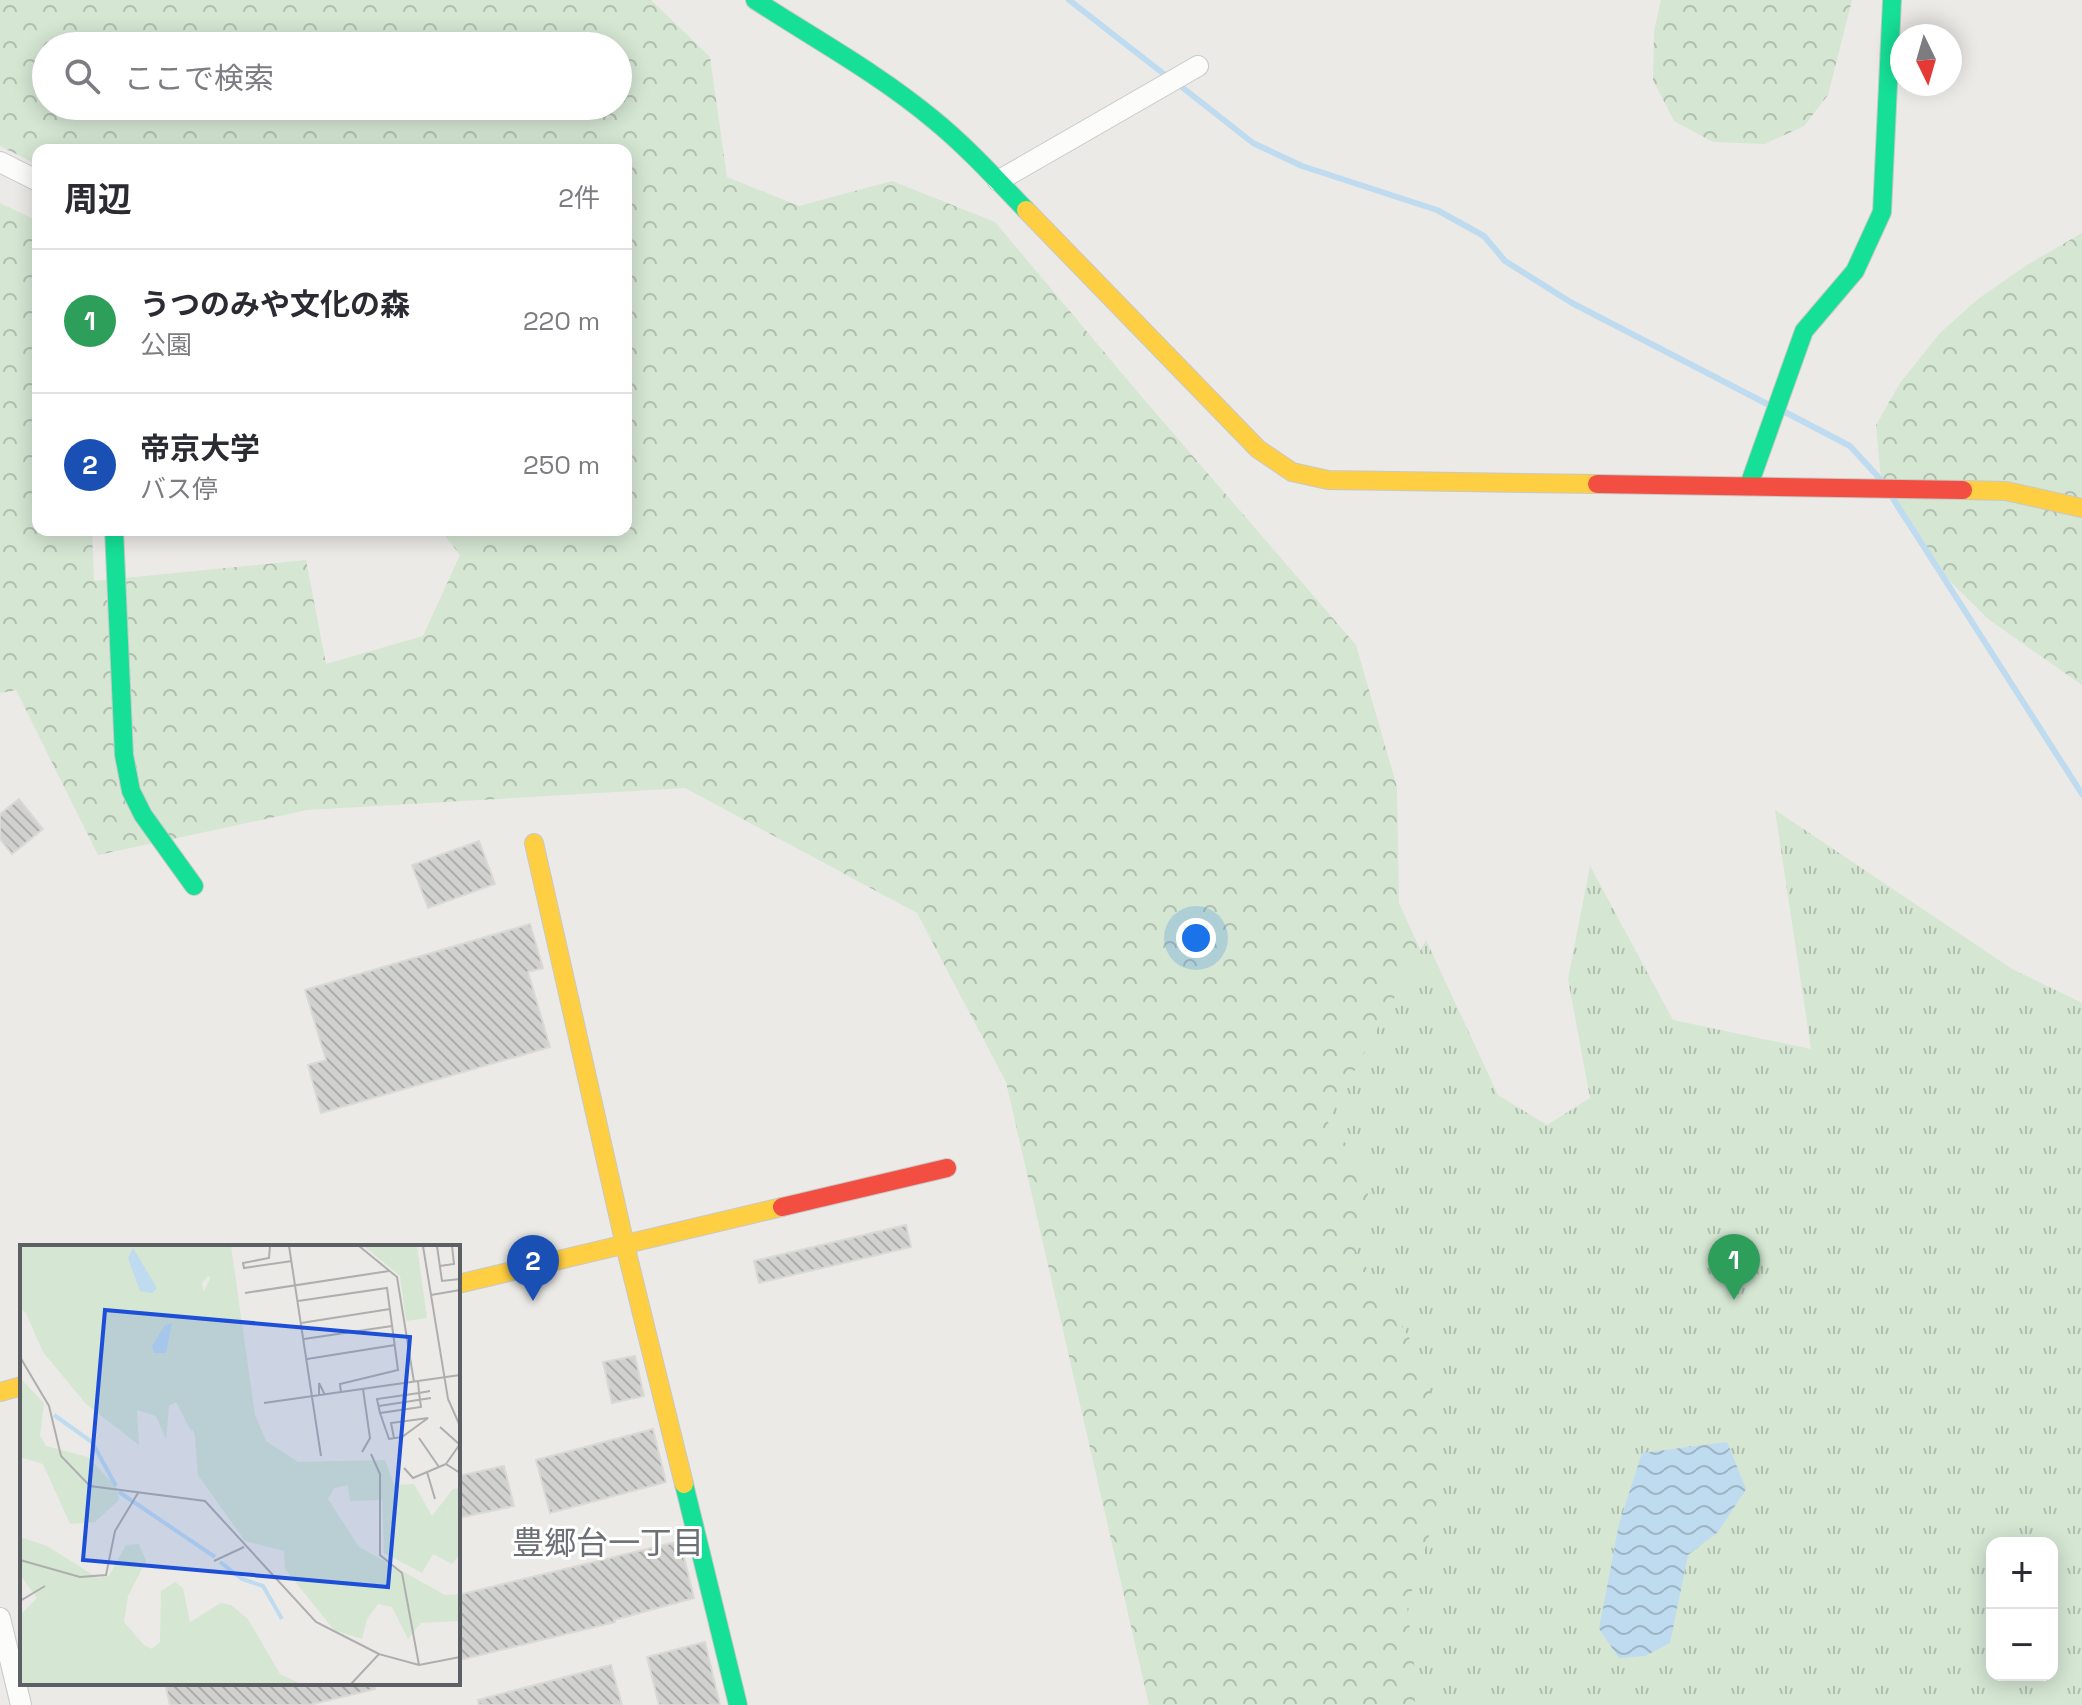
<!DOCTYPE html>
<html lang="ja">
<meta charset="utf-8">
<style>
:root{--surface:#fff;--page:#f2f2f3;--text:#2b2b33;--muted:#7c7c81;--line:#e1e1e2;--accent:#7c3aed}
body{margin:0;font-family:"Space Grotesk","Noto Sans JP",sans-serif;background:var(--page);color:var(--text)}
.controls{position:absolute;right:24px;bottom:24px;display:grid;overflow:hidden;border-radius:16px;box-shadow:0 4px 20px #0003}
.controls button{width:72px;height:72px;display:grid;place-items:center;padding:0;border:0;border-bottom:2px solid var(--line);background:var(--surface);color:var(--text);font:40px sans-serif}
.compass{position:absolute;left:1890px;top:24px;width:72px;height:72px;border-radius:50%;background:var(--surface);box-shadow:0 4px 20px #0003;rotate:175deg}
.you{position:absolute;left:1196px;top:938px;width:28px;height:28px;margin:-20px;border:6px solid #fff;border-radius:50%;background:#1a73e8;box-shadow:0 0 0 12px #1a73e833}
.badge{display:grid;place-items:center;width:52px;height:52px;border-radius:50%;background:var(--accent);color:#fff;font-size:26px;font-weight:700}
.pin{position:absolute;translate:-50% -66px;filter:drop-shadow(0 2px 4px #0008)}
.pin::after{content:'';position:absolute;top:42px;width:28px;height:24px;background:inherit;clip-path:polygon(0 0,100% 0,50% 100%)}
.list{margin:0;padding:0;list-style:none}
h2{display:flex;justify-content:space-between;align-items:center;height:104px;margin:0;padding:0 32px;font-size:34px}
h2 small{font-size:26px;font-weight:400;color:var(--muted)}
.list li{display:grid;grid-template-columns:52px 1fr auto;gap:24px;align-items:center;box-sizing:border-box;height:144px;padding:0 32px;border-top:2px solid var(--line)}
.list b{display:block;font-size:30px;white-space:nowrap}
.list p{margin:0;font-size:26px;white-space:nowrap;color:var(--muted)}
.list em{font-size:26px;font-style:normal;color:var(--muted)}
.icon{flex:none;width:44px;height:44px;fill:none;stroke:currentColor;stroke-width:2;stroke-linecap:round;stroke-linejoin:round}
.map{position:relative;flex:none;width:2082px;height:1705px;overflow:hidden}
.search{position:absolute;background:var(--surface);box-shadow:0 4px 20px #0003;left:32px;top:32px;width:600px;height:88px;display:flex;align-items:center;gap:20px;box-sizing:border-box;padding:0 28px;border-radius:44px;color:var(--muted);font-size:30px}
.panel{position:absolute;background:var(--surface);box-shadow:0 4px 20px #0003;left:32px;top:144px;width:600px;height:392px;border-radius:16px}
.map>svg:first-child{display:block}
.forest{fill:url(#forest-crowns);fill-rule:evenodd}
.park{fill:url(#park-tufts);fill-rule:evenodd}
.water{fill:url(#water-waves)}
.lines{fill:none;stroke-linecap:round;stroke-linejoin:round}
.stream{stroke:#bfdbf0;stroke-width:6}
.building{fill:url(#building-back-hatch);stroke:#dad9d6;stroke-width:2}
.street-casing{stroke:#c8c8c8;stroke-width:22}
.fast-casing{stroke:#c8c8c7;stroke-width:20}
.slow-casing{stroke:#c8c8c7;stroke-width:20}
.jam-casing{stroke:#c8c8c7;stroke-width:20}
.street{stroke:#fcfcfb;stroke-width:20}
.fast{stroke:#16e098;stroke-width:18}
.slow{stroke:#ffcf43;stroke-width:18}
.jam{stroke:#f24e42;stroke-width:18}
.labels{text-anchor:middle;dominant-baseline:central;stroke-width:6;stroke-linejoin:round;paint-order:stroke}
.neighbourhood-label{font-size:32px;fill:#6d7175;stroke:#fff}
.inset-river{fill:none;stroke:#bfdbf0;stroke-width:4}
.inset-road{fill:none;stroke:#aeaeae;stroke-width:2}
.view{fill:#1d4ed8;fill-opacity:0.15;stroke:#1d4ed8;stroke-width:4}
.inset-edge{fill:none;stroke:#5c5f63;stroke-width:4}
</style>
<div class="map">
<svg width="2082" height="1705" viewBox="0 0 2082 1705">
<defs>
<pattern id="forest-crowns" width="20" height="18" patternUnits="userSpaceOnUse" patternTransform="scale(2)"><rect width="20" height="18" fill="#d5e6d3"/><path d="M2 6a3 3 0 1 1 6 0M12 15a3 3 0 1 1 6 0" fill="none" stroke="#b0beaf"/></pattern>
<pattern id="park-tufts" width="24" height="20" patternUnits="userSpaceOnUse" patternTransform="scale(2)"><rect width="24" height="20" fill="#d5e6d3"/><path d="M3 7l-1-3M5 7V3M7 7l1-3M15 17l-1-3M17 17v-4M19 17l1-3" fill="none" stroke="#b0beaf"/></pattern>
<pattern id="water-waves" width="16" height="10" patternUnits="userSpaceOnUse" patternTransform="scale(2)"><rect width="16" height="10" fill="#bfdbf0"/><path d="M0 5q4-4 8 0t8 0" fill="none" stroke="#9eb5c6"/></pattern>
<pattern id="building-back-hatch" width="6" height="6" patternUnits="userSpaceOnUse" patternTransform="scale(2)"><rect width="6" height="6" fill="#d1d1cf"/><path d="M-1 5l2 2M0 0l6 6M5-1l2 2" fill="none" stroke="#adadac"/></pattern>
</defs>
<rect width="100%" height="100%" fill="#ebeae6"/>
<path class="forest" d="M 0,0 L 651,0 L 710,57 L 727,177 L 799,206 L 892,181 L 995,222 L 1141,396 L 1356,645 L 1397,787 L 1399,903 L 1598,1339 L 1498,1705 L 1149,1705 L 1006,1082 L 917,913 L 685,788 L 307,810 L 98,855 L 16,690 L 0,693 L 0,203 L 38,221 L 38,530 L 92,530 L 94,581 L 306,560 L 326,664 L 423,636 L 460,555 L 441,530 L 626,530 L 626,150 L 38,150 L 38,165 L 0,146 ZM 46,46 L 618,46 L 618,106 L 46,106 Z
M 1661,0 L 1852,0 L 1828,95 L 1804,126 L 1765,144 L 1713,142 L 1674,121 L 1653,80 L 1654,31 Z
M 2082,233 L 2082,685 L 1988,619 L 1936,567 L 1896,510 L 1881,480 L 1876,425 L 1900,383 L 1940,333 L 1978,299 L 2027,265 Z"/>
<path class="park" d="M 1775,810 L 2012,969 L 2082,1003 L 2082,1705 L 1414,1705 L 1417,1688 L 1407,1606 L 1436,1514 L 1440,1422 L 1416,1349 L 1356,1251 L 1372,1175 L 1327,1121 L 1426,940 L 1498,1095 L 1547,1125 L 1590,1098 L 1568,979 L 1590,866 L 1673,1020 L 1811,1049 ZM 1992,1543 L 2052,1543 L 2052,1675 L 1992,1675 Z"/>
<path class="water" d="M 1727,1442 L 1746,1489 L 1718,1532 L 1688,1555 L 1670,1643 L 1645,1656 L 1619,1658 L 1599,1629 L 1619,1524 L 1642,1453 Z"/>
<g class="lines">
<path class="stream" d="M 1069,0 L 1169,78
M 1178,84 L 1253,143 L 1302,166 L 1437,210 L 1484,236 L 1505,261 L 1572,303 L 1771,406
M 1785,412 L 1850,446 L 1882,481
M 1892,497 L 2082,794"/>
</g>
<path class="building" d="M 19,799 L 43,829 L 12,854 L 0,839 L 0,814 Z
M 479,841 L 495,884 L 428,908 L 412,865 Z
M 530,924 L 543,968 L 528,972 L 550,1047 L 321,1113 L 308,1065 L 326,1060 L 305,990 Z
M 906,1225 L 911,1247 L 759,1283 L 754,1261 Z
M 635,1356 L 644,1396 L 612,1403 L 603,1362 Z
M 653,1429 L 666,1482 L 550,1513 L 536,1460 Z
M 504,1466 L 514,1506 L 458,1518 L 458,1476 Z
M 680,1541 L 694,1598 L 614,1620 L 615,1622 L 460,1660 L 458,1595 Z
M 705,1642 L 720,1705 L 659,1705 L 647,1657 Z
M 611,1665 L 622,1705 L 479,1705 L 478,1700 Z
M 165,1683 L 374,1683 L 375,1689 L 309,1705 L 170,1705 Z"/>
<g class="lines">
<defs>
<path id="street" d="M 0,162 L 38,181
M 998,181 L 1198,66
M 0,1618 L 21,1705"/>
<path id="fast" d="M 755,0 C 815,39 879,74 934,120 C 967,147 996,179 1026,210
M 1749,485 L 1804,331 L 1855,271 L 1882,212 L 1892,0
M 114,530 L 124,755 L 131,791 L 143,815 L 194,886
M 684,1484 L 738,1705"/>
<path id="slow" d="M 1026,210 L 1258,449 L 1292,472 L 1328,480 L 1597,484
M 1963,490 L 2006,491 L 2082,508
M 534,843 L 625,1245 L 684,1484
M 458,1284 L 782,1207
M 0,1392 L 22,1386"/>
<path id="jam" d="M 1597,484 L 1963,490
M 782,1207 L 947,1168"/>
</defs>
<use href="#street" class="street-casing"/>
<use href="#fast" class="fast-casing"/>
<use href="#slow" class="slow-casing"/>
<use href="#jam" class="jam-casing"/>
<use href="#street" class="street"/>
<use href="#fast" class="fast"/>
<use href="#slow" class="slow"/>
<use href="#jam" class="jam"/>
</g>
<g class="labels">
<g class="neighbourhood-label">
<text x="608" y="1543">豊郷台一丁目</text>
</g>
</g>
<g transform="translate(20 1245)">
<rect width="440" height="440" fill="#ebeae6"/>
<path d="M 344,1 L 397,1 L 407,73 L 386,76 L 380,31 Z" fill="#d5e6d3"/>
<path d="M 206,1 L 211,1 L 235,170 L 246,196 L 278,217 L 365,215 L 374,240 L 394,239 L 412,271 L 433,244 L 440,243 L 440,309 L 432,319 L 413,309 L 402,328 L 364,308 L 362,255 L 330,256 L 328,240 L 314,243 L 308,254 L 339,302 L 425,350 L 440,349 L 440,376 L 401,378 L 388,394 L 372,362 L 358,359 L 347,374 L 342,394 L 314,385 L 265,324 L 264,306 L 225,296 L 178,230 L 175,191 L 151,125 L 162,91 ZM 0,133 L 24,158 L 20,191 L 26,201 L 68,212 L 97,243 L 99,255 L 75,277 L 50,279 L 23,219 L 0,212 ZM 0,292 L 27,301 L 78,333 L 89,331 L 106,300 L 119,299 L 126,316 L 108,351 L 104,377 L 124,400 L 132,404 L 140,397 L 141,346 L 155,337 L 163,343 L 170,377 L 201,358 L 211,360 L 228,374 L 260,429 L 281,439 L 0,439 L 0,370 L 17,353 L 0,330 Z" fill="#d5e6d3"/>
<path d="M 0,1 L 209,1 L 201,38 L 188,31 L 182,38 L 186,63 L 176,115 L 188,160 L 171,186 L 156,157 L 149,161 L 146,194 L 136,171 L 117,165 L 119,200 L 66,159 L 23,107 L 6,68 L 0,64 Z" fill="#d5e6d3"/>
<path d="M 113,3 L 137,43 L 132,48 L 120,46 L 108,13 ZM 152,78 L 146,108 L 134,108 L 132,101 L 145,80 Z" fill="#bfdbf0"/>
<path class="inset-river" d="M 34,170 L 72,197 L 96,241M 99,247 L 195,312M 200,317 L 222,334 L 243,341 L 262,374"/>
<path class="inset-road" d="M 250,1 L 249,13 L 223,18 L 224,23 L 272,16M 269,1 L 301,211M 339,1 L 377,32 L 394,137M 403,1 L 428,154 L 440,181M 417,1 L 422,36 L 440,34M 420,21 L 434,19 L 432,1M 225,48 L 369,26M 411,50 L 440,45M 278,56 L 367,43 L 378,125 L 320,139 L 321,147M 281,78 L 370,64M 284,94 L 372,81M 0,112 L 29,161 L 41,211 L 70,241 L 185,256 L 296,377 L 359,409M 287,114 L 375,100M 398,136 L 399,148 L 401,162 L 360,168 L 357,154 L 399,148 L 410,146M 299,150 L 299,138 L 305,150M 244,158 L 440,130M 359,161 L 411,153M 360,168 L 369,194 L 382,192 L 408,173 L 371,178 L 374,193M 420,182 L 439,199M 399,193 L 419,222M 440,199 L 426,219 L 440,228M 342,207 L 350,193 L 343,144M 351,209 L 360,229 L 360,310 L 382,328 L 399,420M 384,223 L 393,233 L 426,219M 407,227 L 415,254M 0,315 L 60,332 L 86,330 L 95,286 L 118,248M 194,316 L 224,302M 0,356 L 25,341M 331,439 L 359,409 L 399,420 L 440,412"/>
<path class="view" d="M 85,65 L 390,92 L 368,342 L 63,315 Z"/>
<rect width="440" height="440" class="inset-edge"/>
</g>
</svg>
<div class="controls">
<button>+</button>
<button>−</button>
</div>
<svg class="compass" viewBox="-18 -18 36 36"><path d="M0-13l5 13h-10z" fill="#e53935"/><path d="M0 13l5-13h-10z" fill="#7c7c81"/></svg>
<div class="you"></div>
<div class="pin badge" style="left:1734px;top:1300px;background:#2e9e5b">1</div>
<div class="pin badge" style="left:533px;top:1301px;background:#1a4fb4">2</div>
<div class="search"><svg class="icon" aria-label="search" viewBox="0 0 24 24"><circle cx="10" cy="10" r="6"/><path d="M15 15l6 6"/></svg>ここで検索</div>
<section class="panel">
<h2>周辺<small>2件</small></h2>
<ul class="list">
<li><span class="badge" style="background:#2e9e5b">1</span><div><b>うつのみや文化の森</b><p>公園</p></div><em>220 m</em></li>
<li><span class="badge" style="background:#1a4fb4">2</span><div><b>帝京大学</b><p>バス停</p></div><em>250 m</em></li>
</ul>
</section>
</div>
